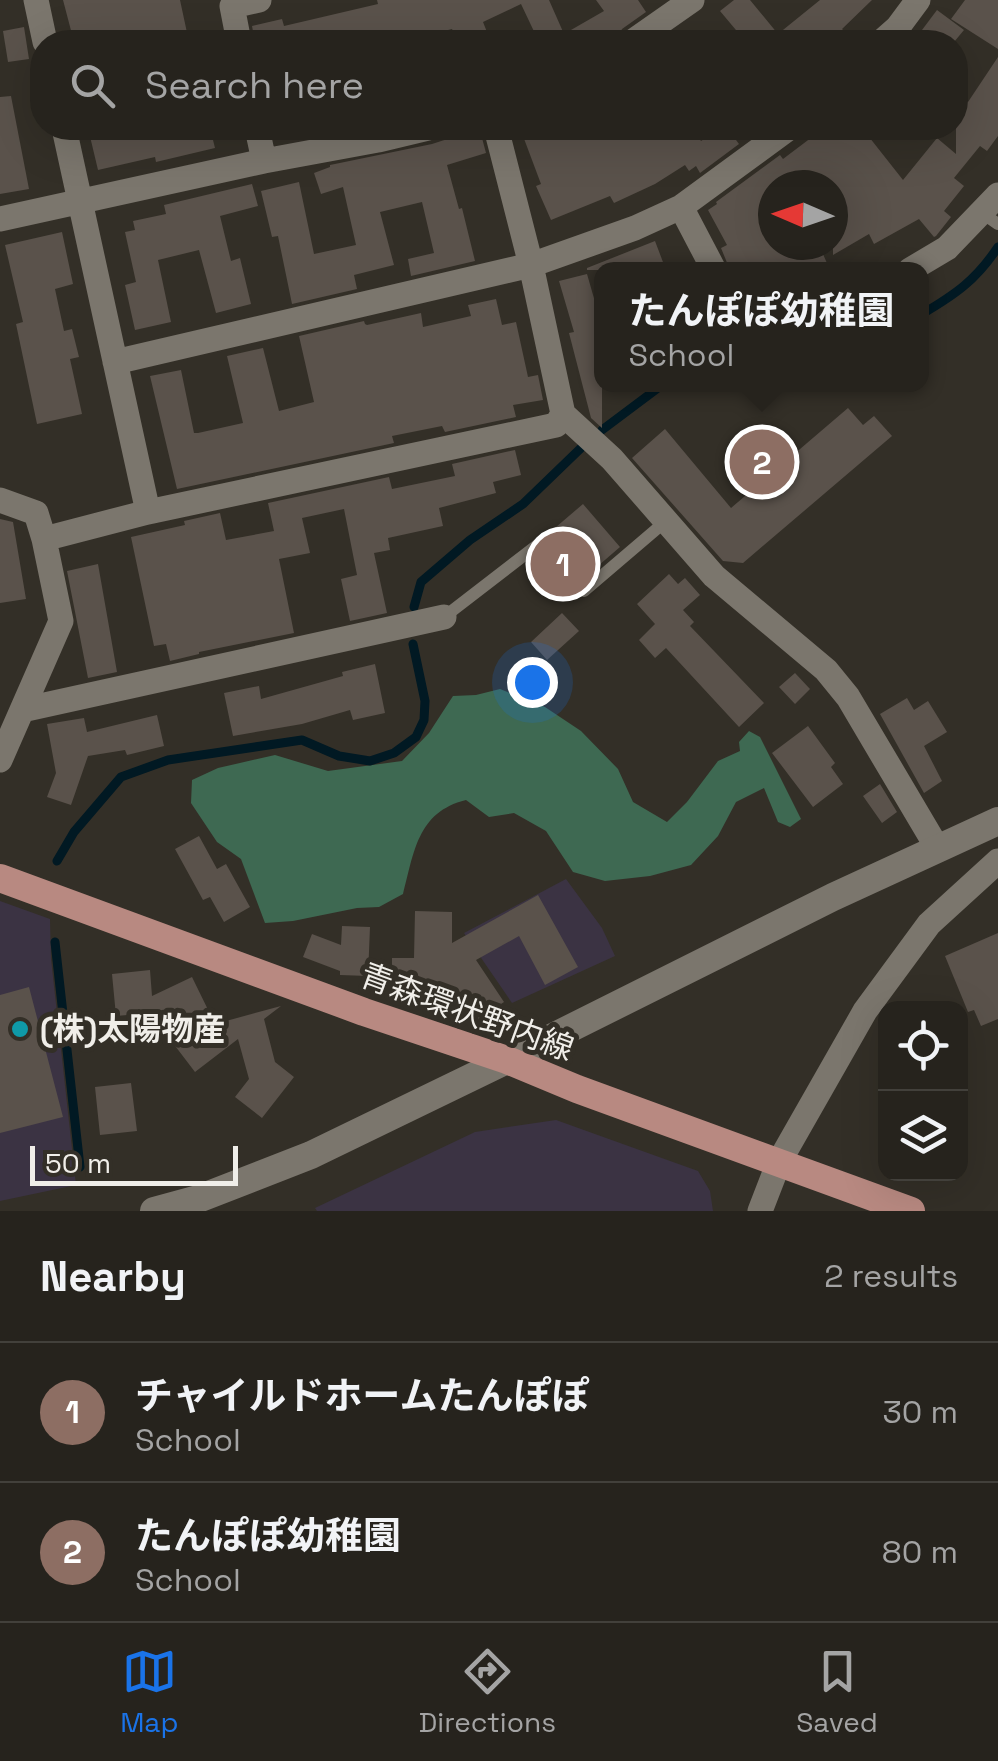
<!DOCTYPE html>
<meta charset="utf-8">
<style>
:root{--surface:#26231d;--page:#2e2b26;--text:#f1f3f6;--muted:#a4a4a4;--line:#42403b;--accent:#1a73e8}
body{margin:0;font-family:"Space Grotesk","Noto Sans JP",sans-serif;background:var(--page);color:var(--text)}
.controls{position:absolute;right:30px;bottom:30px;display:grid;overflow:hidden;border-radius:20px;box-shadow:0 10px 40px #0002}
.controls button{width:90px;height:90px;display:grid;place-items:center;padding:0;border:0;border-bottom:2px solid var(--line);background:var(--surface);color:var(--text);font:50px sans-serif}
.compass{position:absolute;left:758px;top:170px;width:90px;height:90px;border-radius:50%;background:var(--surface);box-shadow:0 10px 40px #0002;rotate:272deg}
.scale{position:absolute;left:30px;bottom:25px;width:208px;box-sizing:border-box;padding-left:10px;border:5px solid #f0eee9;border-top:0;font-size:28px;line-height:35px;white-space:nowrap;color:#f0eee9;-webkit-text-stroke:8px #332f27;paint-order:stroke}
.you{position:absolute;left:532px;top:682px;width:35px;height:35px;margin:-25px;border:8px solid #fff;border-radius:50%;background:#1a73e8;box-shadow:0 0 0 15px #1a73e833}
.badge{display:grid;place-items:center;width:65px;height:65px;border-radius:50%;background:var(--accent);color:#fff;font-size:32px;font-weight:700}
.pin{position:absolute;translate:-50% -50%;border:5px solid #fff;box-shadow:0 2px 10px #0006}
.popup{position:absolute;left:594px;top:262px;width:335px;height:130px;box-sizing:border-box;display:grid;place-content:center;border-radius:20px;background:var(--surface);filter:drop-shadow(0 2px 8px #0005);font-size:32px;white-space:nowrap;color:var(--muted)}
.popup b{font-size:38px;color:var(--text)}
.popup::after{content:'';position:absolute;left:50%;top:100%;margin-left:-20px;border:20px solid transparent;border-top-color:var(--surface)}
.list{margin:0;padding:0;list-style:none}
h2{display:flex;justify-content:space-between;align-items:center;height:130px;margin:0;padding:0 40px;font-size:42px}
h2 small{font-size:32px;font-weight:400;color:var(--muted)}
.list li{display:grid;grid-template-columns:65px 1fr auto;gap:30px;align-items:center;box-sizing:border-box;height:140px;padding:0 40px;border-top:2px solid var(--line)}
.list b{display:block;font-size:38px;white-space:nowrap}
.list p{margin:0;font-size:32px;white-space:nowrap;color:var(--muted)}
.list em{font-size:32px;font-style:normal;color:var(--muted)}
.icon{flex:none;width:55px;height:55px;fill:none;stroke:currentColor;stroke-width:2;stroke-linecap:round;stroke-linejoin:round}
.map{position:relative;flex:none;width:998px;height:1211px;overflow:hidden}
.search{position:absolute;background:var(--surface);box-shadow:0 10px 40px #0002;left:30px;right:30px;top:30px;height:110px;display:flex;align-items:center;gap:25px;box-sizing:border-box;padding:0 35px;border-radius:40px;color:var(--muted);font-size:38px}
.sheet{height:410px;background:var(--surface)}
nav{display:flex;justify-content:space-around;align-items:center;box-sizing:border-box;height:140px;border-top:2px solid var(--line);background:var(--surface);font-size:28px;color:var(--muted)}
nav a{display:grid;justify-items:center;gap:5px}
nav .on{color:var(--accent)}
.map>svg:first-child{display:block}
.commercial{fill:#3b3343}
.forest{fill:#3e6952}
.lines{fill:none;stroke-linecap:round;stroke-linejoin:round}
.stream{stroke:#011923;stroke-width:9}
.building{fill:#5a524b}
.service{stroke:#7b766d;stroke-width:12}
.minor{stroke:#7b766d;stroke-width:25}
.tertiary{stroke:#7b766d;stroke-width:28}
.primary{stroke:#b88981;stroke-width:28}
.culture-dot{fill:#0f9aa8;stroke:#332f27;stroke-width:4}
.labels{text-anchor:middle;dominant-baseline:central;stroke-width:10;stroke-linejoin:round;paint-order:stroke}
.street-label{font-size:32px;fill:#f0eee9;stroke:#332f27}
.poi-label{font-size:32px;font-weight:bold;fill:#f0eee9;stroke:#332f27;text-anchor:start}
</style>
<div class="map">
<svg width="998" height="1211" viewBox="0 0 998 1211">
<rect width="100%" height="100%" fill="#332f27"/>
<path class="commercial" d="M 566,879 L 602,928 L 615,956 L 512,1003 L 464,933 Z
M 0,901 L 50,919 L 51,959 L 76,1185 L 0,1201 Z
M 556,1120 L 698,1171 L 710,1191 L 713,1211 L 317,1211 L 315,1208 L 475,1132 Z"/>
<path class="forest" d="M 500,689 L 545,707 L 581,731 L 618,769 L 633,802 L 667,822 L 687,802 L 718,761 L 740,751 L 739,742 L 749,731 L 760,737 L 801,819 L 790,827 L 778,822 L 764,788 L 736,802 L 718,836 L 691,865 L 650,876 L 605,881 L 573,872 L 546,831 L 514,813 L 489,817 L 466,800 C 417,812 414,853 403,894 L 379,907 L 357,908 L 293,921 L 265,923 L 241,859 L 217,842 L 191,803 L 192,780 L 218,768 L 275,755 L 328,771 L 402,761 L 429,733 L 453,696 L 476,695 Z"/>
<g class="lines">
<path class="stream" d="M 922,314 C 956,294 976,280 998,247
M 602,430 L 658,388 L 666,384
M 414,607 L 421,582 L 470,540 L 523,504 L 581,448
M 57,861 L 74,832 L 121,777 L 168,760 L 302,740 L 339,756 L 370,761 L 394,753 L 416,737 L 424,720 L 425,701 L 413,644
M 55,942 L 80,1167"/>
</g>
<path class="building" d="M 63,0 L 180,0 L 189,42 L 74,42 Z
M 377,0 L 549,0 L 564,34 L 604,11 L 596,0 L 638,0 L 646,12 L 622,29 L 616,42 L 539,42 L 521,4 L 483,22 L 491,42 L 458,42 L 452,29 L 401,42 L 255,42 L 252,26 L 282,19 L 284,26 L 378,4 Z
M 734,0 L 750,0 L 778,34 L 820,0 L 872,0 L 842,29 L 855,42 L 746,42 L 720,11 Z
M 965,0 L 998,0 L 998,49 L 951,19 Z
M 937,10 L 964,30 L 954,42 L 913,42 Z
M 24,27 L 29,59 L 8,62 L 3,31 Z
M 998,57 L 998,136 L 987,151 L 980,146 L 954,178 L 964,186 L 944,211 L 951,217 L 936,236 L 934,237 L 919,219 L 874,244 L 869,234 L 833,255 L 833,185 L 773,185 L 773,245 L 819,245 L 830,270 L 730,270 L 721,248 L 727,245 L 708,210 L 717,204 L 716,202 L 780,155 L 783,159 L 824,128 L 862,128 L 903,180 L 937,138 L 956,154 L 956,92 L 968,102 Z
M 11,96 L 29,189 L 0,194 L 0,97 Z
M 88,128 L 210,128 L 215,148 L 156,162 L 155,157 L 98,170 Z
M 520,128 L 692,128 L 701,141 L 721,128 L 727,128 L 739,144 L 700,173 L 696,166 L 689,171 L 685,165 L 655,184 L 614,203 L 610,196 L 551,220 L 536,186 L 541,184 Z
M 469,132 L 482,138 L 486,153 L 447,165 L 459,209 L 462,208 L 475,261 L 411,276 L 408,259 L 434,253 L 422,202 L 380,212 L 394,265 L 354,275 L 357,289 L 292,304 L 278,236 L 272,237 L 261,191 L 299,182 L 314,254 L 356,245 L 343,187 L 321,194 L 314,173 L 330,167 L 330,165 L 432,144 Z
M 252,184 L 258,206 L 220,216 L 231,261 L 240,258 L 251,304 L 216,313 L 199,250 L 158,260 L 171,322 L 135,330 L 125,285 L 136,282 L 125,232 L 135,230 L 133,221 L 166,214 L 164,205 Z
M 62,232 L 73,284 L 55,289 L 64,331 L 72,329 L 79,357 L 70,359 L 82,414 L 37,424 L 16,324 L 23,322 L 5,245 Z
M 655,241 L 666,270 L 587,270 L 587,268 Z
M 587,274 L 602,326 L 602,428 L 591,418 L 569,333 L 574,332 L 559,281 Z
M 496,299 L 502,325 L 516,322 L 528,377 L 538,375 L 543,400 L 513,405 L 516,417 L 445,432 L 442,426 L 392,436 L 394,443 L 177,489 L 150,376 L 181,370 L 194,433 L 198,433 L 243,423 L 227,356 L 263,348 L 279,411 L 314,402 L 299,336 L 364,321 L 365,324 L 367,325 L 421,313 L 423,327 L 471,316 L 468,305 Z
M 848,408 L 863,425 L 874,416 L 892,436 L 743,563 L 723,561 L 632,458 L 665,429 L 731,508 Z
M 515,450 L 521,475 L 493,482 L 496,493 L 439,508 L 443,526 L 388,538 L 390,550 L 374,553 L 387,613 L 350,621 L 341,579 L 357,575 L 344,509 L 302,518 L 310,553 L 279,559 L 294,633 L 199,652 L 199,654 L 170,661 L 166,644 L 154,646 L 131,537 L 185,525 L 184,521 L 220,513 L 226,540 L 274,531 L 268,503 L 389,477 L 392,489 L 455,476 L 452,464 Z
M 583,504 L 620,547 L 591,572 L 574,551 L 568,556 L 549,533 Z
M 0,519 L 13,522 L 26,599 L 0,603 Z
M 98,564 L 117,672 L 88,678 L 67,571 Z
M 669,574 L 678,584 L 685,578 L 700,595 L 683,610 L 694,622 L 690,626 L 764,703 L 739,727 L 666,648 L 655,658 L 639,640 L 655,624 L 637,604 Z
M 562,613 L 579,631 L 547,660 L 531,642 Z
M 375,664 L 385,713 L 353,720 L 350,710 L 302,724 L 233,736 L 224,693 L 259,686 L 261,699 L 343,676 L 342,672 Z
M 795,673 L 810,689 L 795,704 L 779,687 Z
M 907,698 L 914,710 L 928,701 L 947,732 L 924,746 L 942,781 L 924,793 L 880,714 Z
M 157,715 L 164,746 L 127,755 L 125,750 L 88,756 L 71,805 L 47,797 L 56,773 L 47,724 L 84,718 L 87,732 Z
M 808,726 L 835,763 L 831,767 L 843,784 L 813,807 L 772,753 Z
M 880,784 L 897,812 L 882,823 L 863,796 Z
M 199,836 L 217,869 L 226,864 L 250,907 L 224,922 L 210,897 L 203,900 L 175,849 Z
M 538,895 L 578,967 L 545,985 L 519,936 L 476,960 L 504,1002 L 489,1012 L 492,1015 L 476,1024 L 457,1016 L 458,1005 L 416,1004 L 416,993 L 392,993 L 392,958 L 414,958 L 415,911 L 452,912 L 452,943 Z
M 342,926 L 370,927 L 368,976 L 340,975 L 340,971 L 303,957 L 312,934 L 341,945 Z
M 998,933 L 998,1019 L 981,1026 L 974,1010 L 968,1012 L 945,956 Z
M 150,970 L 152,996 L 192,977 L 215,1024 L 281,1006 L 264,1019 L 275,1062 L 294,1077 L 262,1118 L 235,1097 L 249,1079 L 238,1039 L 195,1072 L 150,1013 L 116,1016 L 112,974 Z
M 29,987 L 63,1117 L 0,1133 L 0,995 Z
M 131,1083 L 137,1131 L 100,1135 L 95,1087 Z"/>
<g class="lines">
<path class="service" d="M 981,212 L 998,224
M 444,617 L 540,543 L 584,591 L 666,521"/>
<path class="minor" d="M 36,0 L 45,42
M 239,42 L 232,6 L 259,0
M 632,42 L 692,0
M 881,42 L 898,27 L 918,0
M 64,128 L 148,512
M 257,128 L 264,161
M 681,207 L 714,270
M 0,219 L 264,161 L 378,140 L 428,128
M 910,270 L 947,248 L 998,195
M 115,362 L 531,265 L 635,228 L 681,207 L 789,128
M 563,414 L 612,459 L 714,576 L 826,670 L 848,697 L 938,849
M 0,500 L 36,513 L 44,539
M 22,710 L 444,617
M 0,760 L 61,621 L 44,539 L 148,512 L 556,425 L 563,414 L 531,265 L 496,128
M 760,1211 L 779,1162 L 865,1011 L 929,924 L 998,861"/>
<path class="tertiary" d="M 154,1211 L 198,1199 L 311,1155 L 507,1060 L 833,897 L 998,821"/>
<path class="primary" d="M 0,878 L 364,1012 L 507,1060 L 577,1089 L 911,1211"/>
</g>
<circle class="culture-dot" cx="20" cy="1029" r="10"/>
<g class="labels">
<g class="street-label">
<text transform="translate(467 1012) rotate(20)">青森環状野内線</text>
</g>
<g class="poi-label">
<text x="40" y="1029">(株)太陽物産</text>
</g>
</g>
</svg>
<div class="controls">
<button><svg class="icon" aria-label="locate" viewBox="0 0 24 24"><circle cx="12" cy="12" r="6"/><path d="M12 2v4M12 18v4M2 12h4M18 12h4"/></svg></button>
<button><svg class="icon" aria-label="layers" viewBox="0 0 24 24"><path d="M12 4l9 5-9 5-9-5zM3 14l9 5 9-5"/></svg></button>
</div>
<svg class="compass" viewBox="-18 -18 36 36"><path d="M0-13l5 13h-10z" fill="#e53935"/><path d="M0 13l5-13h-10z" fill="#a4a4a4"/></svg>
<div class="scale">50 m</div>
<div class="you"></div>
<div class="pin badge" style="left:563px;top:564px;background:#8d6e63">1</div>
<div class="pin badge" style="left:762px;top:462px;background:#8d6e63">2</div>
<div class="popup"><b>たんぽぽ幼稚園</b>School</div>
<div class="search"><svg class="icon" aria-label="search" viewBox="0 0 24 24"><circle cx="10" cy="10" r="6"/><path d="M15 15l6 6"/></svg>Search here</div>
</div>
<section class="sheet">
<h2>Nearby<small>2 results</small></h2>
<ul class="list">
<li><span class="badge" style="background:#8d6e63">1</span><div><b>チャイルドホームたんぽぽ</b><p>School</p></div><em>30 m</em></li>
<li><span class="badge" style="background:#8d6e63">2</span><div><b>たんぽぽ幼稚園</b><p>School</p></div><em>80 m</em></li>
</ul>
</section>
<nav>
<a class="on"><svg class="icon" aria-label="map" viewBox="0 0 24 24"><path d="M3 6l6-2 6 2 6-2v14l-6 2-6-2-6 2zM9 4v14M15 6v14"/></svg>Map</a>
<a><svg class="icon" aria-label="directions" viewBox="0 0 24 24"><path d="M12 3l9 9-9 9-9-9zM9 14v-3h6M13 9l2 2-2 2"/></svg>Directions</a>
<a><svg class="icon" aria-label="saved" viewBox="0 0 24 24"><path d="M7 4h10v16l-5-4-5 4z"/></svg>Saved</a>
</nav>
